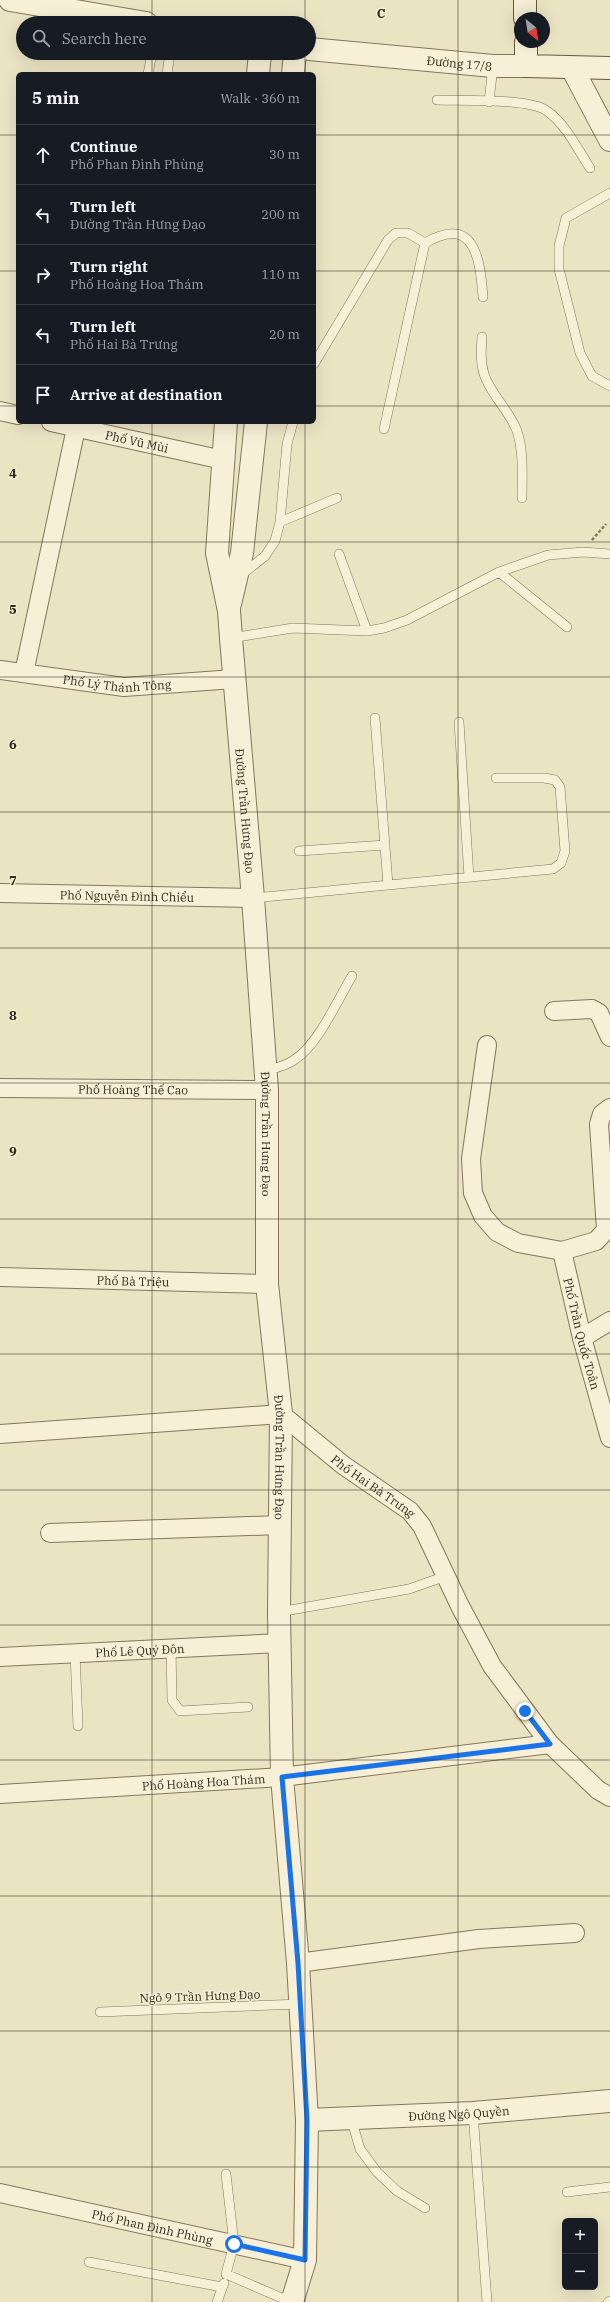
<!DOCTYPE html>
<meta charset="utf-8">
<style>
:root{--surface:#171b24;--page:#242831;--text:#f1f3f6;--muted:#9ea1a6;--line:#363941}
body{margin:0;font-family:"IBM Plex Serif",serif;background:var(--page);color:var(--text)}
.controls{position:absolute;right:12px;bottom:12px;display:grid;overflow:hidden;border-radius:6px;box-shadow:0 4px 16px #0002}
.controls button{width:36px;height:36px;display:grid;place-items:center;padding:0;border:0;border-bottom:1px solid var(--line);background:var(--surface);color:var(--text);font:20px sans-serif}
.compass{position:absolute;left:514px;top:12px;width:36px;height:36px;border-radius:50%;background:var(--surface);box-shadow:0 4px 16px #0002;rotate:150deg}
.stop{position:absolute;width:12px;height:12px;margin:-9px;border:3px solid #1a73e8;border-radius:50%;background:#fff}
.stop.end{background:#1a73e8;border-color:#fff;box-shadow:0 1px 4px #0008}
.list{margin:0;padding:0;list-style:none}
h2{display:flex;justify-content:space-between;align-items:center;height:52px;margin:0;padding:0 16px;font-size:17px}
h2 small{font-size:13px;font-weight:400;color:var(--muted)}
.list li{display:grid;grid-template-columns:26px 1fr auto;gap:12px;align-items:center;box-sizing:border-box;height:60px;padding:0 16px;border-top:1px solid var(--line)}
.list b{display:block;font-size:15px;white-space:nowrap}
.list p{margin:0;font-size:13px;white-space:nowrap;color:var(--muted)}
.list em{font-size:13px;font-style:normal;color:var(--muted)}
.icon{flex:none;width:22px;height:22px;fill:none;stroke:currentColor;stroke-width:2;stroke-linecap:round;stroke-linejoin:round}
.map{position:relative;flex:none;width:610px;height:2302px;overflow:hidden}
.search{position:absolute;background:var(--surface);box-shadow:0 4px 16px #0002;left:16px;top:16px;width:300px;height:44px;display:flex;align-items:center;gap:10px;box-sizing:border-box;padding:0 14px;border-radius:22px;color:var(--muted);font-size:15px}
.panel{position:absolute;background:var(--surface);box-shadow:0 4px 16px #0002;left:16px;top:72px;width:300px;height:352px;border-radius:6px}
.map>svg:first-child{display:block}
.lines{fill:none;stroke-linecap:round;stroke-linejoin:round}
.service-casing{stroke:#85765b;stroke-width:10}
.minor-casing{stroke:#85765b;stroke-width:20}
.tertiary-casing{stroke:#85765b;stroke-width:24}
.secondary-casing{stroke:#66573e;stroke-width:24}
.path{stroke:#85765b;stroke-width:2.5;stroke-dasharray:3 2;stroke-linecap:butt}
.service{stroke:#f7f0d6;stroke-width:9}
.minor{stroke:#f7f0d6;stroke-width:18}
.tertiary{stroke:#f7f0d6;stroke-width:22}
.secondary{stroke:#f7f0d6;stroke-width:22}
.route{stroke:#1a73e8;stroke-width:5}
.grid{fill:none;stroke:#352c1e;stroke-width:1;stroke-opacity:0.55}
.labels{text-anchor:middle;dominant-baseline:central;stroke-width:3;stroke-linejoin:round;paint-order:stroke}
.street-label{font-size:12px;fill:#352c1e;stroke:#f3edd2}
.grid-label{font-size:13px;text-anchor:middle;font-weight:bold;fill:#352c1e;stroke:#f3edd2;stroke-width:3;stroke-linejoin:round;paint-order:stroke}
</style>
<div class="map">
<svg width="610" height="2302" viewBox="0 0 610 2302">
<rect width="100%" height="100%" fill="#ebe4c3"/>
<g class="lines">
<defs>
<path id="service" d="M 148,74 L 152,53
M 167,74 L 170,53
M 437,100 C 462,101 529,98 547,111 C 566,124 578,150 590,168
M 489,102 L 493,66
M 610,193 L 566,218 L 559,246 L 559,269 L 580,353 L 592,376 L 610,386
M 482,337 C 481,351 480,366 486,379 C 494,398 510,412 517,431 C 524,452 522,477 522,498
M 314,364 L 388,240 L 396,233 L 408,233 L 425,243
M 384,429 L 425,243 C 475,214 480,259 483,297
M 280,522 L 337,498
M 339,554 L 367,631
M 499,572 L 567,627
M 240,576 L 265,556 L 275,541 L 280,522 L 287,444 L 293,422
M 231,638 L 293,628 L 367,631 L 384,628 L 407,620 L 499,572 L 548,555 L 583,552 L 610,554
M 375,718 L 388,885
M 459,722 L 469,877
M 299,851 L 385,845
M 253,898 L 553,869 L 561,863 L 565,851 L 560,787 L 555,780 L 544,778 L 496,778
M 265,1071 C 275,1068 286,1066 294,1060 C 318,1045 337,1001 352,976
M 279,1612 L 409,1589 L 446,1576
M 171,1648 L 172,1700 L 180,1711 L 248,1707
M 75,1653 L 78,1726
M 100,2012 L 300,2004
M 473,2113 L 487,2302
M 351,2118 L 360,2149 L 377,2172 L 397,2191 L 425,2208
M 226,2174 L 234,2244 L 226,2274 L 291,2302
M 567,2192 L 610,2187
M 89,2262 L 222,2287
M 217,2302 L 224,2283
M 608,2302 L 610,2301"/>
<g id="minor">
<path d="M 0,411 L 18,415"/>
<path id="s1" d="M 51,422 L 223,460"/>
<path id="s2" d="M 0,670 L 124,687 L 234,679"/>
<path d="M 24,673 L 76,428"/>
<path id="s3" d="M 0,893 L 253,898"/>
<path d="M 554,1011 L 592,1009 L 599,1013 L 610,1037"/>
<path d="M 487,1045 L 471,1159 L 473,1193 L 483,1216 L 497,1232 L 518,1243 L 562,1251 L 596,1241 L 606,1230 L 599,1124 L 602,1114 L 610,1108"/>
<path id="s4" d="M 0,1088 L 267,1090"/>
<path id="s5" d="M 562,1251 L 582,1338 L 610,1438"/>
<path id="s6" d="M 0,1277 L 267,1284"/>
<path d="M 582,1338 L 610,1321"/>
<path id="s7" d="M 0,1434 L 281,1414 L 343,1465 L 410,1511 L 422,1526 L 460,1606 L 492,1666 L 550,1744 L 598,1790 L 610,1797"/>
<path d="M 50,1533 L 280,1525"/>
<path id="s8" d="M 0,1657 L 280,1643"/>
<path id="s9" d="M 0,1794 L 282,1777 L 550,1744"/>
<path d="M 298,1963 L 479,1939 L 575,1933"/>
<path id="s10" d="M 0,2193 L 305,2260"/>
</g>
<g id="tertiary">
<path d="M 10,0 L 146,23"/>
<path id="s11" d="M 309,49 L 493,66 L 526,66"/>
<path d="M 572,68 L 610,140"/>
<path d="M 258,74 L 260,53"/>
<path d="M 293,74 L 295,53"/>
<path id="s12" d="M 226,422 L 217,553 L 229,611 L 231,638 L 253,898 L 267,1090 L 267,1284 L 281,1414 L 279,1612 L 282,1777 L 298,1963 L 307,2120 L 305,2260 L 292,2302"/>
<path d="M 230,604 L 242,553 L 256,422"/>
<path id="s13" d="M 307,2120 L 473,2113 L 610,2101"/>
</g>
<path id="secondary" d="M 525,0 L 525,18
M 526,42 L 526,66 L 610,68"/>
</defs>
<use href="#service" class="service-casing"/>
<use href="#minor" class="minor-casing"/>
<use href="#tertiary" class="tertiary-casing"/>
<use href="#secondary" class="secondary-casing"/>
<path class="path" d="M 592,540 L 606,524"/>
<use href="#service" class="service"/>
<use href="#minor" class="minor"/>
<use href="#tertiary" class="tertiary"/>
<use href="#secondary" class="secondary"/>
</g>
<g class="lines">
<path class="route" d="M 234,2244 L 305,2260 L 307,2120 L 298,1963 L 282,1777 L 550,1744 L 525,1711"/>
</g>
<path class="grid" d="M 152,0 L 152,23M 305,0 L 305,23M 458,0 L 458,2302M 152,53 L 152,74M 305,53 L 305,74M 0,135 L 18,135M 314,135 L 610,135M 0,271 L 18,271M 314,271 L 610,271M 0,406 L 18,406M 314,406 L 610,406M 152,422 L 152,2302M 305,422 L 305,2302M 0,542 L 610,542M 0,677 L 610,677M 0,812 L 610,812M 0,948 L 610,948M 0,1083 L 610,1083M 0,1219 L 610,1219M 0,1354 L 610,1354M 0,1490 L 610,1490M 0,1625 L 610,1625M 0,1760 L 610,1760M 0,1896 L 610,1896M 0,2031 L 610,2031M 0,2167 L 610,2167"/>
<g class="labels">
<g class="street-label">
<text stroke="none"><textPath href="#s11" startOffset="151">Đường 17/8</textPath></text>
<text stroke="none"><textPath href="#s1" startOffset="88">Phố Vũ Mùi</textPath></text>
<text stroke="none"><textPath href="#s2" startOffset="118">Phố Lý Thánh Tông</textPath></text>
<text stroke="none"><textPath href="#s12" startOffset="391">Đường Trần Hưng Đạo</textPath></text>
<text stroke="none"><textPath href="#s3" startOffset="127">Phố Nguyễn Đình Chiểu</textPath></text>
<text stroke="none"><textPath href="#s4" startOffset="133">Phố Hoàng Thế Cao</textPath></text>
<text stroke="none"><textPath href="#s12" startOffset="715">Đường Trần Hưng Đạo</textPath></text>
<text stroke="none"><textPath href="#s6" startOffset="133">Phố Bà Triệu</textPath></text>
<text stroke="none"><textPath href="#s5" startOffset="85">Phố Trần Quốc Toản</textPath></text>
<text stroke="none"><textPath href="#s12" startOffset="1039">Đường Trần Hưng Đạo</textPath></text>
<text stroke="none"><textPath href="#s7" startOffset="399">Phố Hai Bà Trưng</textPath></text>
<text stroke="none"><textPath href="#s8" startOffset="140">Phố Lê Quý Đôn</textPath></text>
<text stroke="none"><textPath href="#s9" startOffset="204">Phố Hoàng Hoa Thám</textPath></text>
<text transform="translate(200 1996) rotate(-2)">Ngõ 9 Trần Hưng Đạo</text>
<text stroke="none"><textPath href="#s13" startOffset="152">Đường Ngô Quyền</textPath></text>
<text stroke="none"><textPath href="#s10" startOffset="156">Phố Phan Đình Phùng</textPath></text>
</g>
</g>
<g class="grid-label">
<text x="381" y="18">C</text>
<text x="13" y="478">4</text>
<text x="13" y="614">5</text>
<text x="13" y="749">6</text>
<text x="13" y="885">7</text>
<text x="13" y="1020">8</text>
<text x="13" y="1156">9</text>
</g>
</svg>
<div class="controls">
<button>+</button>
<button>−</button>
</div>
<svg class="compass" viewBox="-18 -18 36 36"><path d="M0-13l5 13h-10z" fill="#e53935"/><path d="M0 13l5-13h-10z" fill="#9ea1a6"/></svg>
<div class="stop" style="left:234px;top:2244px"></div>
<div class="stop end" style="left:525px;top:1711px"></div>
<div class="search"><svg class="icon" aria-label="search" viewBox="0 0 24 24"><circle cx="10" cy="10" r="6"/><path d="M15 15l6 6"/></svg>Search here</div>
<section class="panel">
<h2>5 min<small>Walk · 360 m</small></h2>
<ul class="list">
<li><svg class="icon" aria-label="ahead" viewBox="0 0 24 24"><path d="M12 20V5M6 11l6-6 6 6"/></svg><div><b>Continue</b><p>Phố Phan Đình Phùng</p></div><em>30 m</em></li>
<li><svg class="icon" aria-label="left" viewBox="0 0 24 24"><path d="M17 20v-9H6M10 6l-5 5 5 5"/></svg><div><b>Turn left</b><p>Đường Trần Hưng Đạo</p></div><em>200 m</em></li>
<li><svg class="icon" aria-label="right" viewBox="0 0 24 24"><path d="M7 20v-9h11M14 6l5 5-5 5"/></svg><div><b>Turn right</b><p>Phố Hoàng Hoa Thám</p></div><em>110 m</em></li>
<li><svg class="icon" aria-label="left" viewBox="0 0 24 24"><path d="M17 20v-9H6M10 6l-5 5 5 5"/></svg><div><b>Turn left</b><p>Phố Hai Bà Trưng</p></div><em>20 m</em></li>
<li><svg class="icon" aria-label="arrive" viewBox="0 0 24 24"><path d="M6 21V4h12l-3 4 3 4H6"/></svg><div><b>Arrive at destination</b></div></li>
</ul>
</section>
</div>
